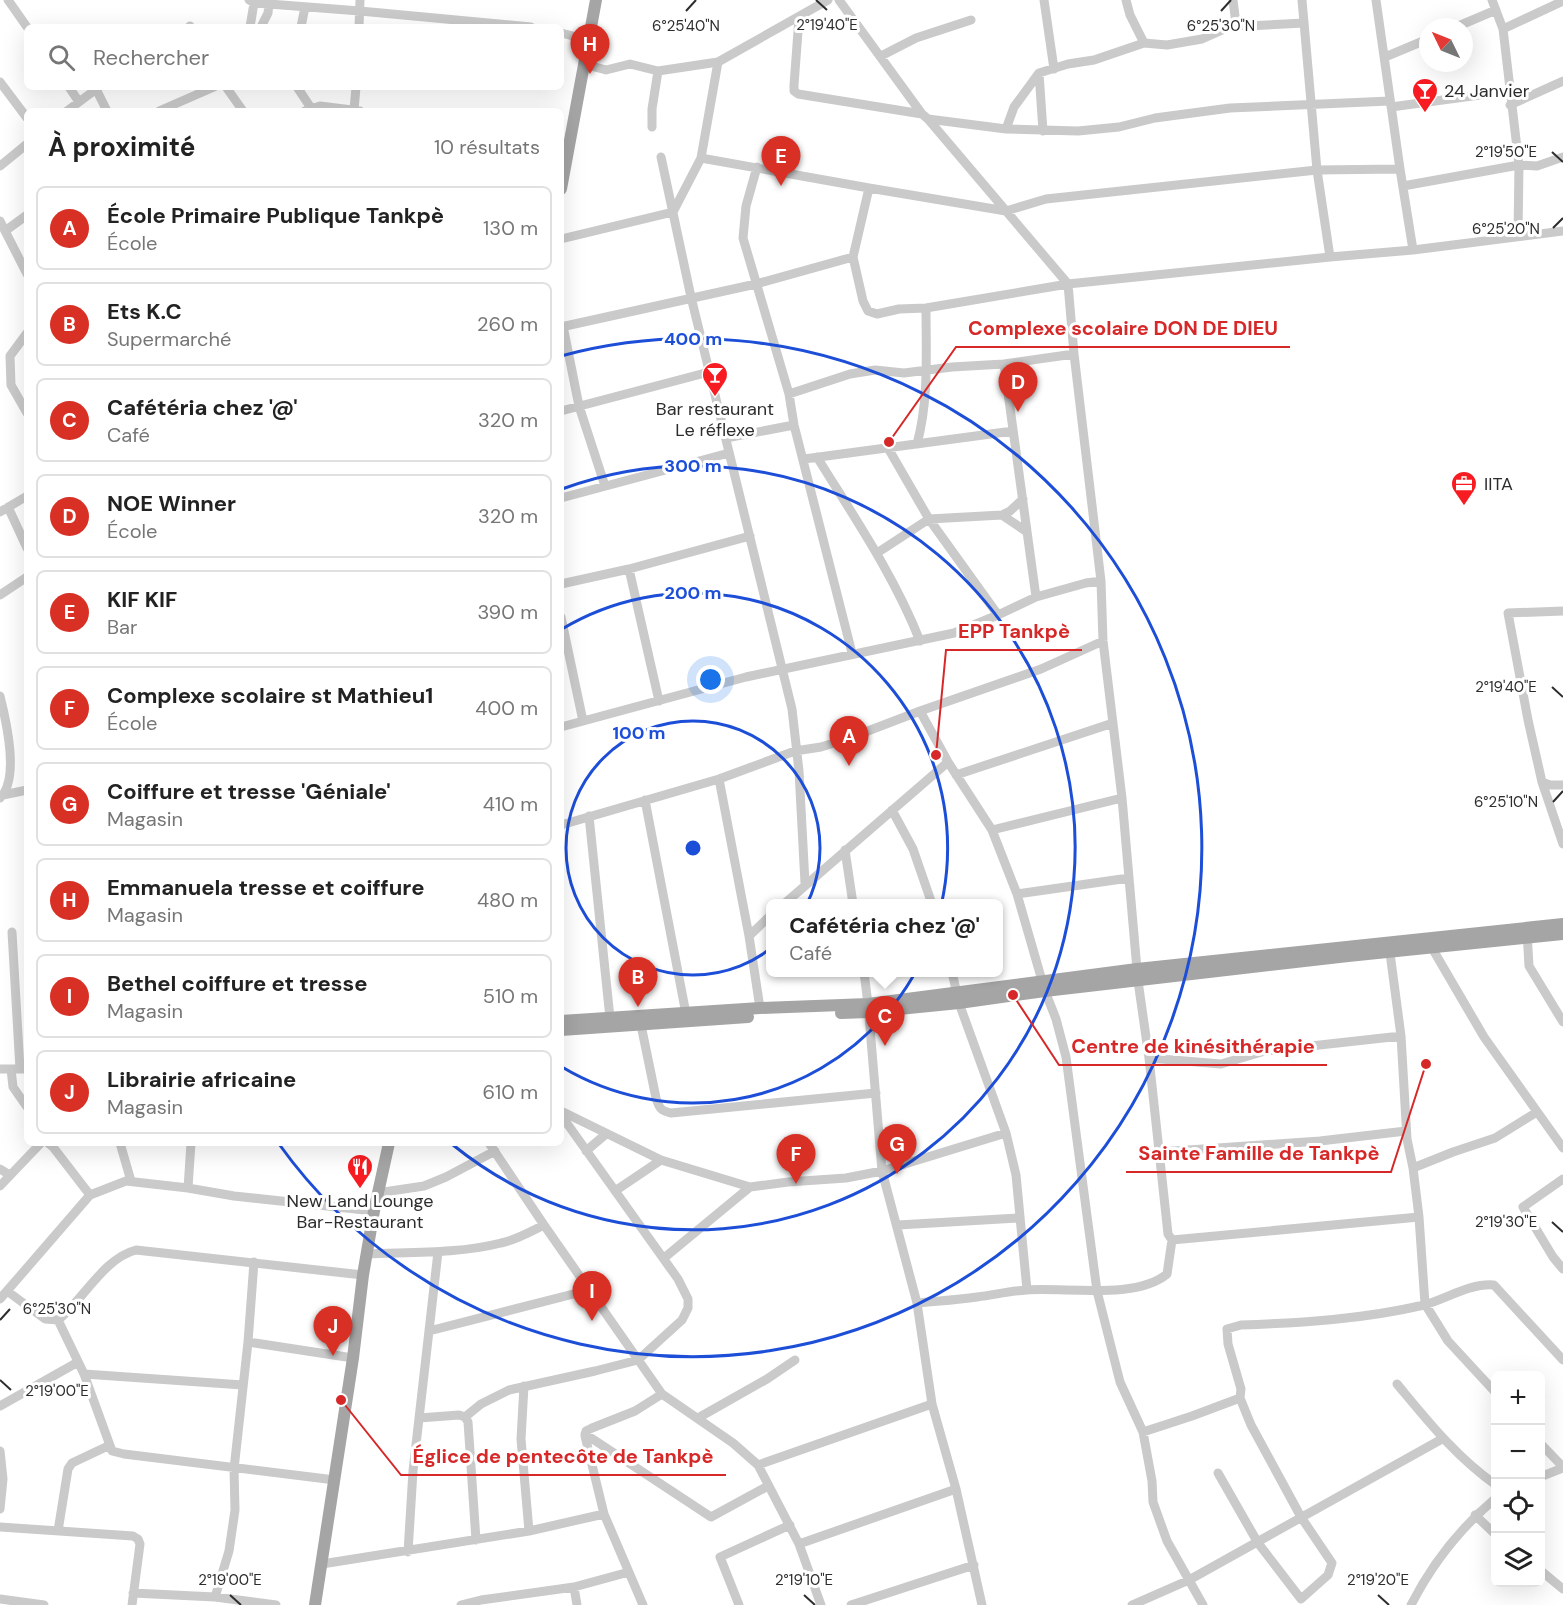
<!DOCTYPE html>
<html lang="fr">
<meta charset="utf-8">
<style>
:root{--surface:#fff;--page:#f6f6f6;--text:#222;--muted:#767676;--line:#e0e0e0;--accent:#d93025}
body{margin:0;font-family:"DM Sans",sans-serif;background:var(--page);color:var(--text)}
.controls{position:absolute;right:18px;bottom:18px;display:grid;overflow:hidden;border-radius:9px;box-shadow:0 6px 24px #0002}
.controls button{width:54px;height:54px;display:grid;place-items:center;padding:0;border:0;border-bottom:2px solid var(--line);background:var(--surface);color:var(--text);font:30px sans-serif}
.compass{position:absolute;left:1419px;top:18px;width:54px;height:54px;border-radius:50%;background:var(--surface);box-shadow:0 6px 24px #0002;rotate:313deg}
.you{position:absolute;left:711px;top:680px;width:21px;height:21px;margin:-15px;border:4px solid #fff;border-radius:50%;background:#1a73e8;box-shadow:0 0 0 9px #1a73e833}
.badge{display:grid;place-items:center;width:39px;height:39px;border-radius:50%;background:var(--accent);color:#fff;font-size:20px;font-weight:700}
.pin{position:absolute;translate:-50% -50px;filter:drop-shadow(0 2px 3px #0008)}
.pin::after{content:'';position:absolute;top:32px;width:21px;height:18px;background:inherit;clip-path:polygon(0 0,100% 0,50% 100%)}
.popup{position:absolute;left:766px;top:899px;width:237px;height:78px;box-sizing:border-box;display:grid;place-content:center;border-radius:9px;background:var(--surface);filter:drop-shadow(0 2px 4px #0005);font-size:20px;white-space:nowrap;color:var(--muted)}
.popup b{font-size:22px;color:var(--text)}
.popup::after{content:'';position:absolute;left:50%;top:100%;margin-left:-12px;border:12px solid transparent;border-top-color:var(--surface)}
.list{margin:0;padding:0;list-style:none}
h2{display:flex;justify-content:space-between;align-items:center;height:78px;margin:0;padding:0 24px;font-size:26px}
h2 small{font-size:20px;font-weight:400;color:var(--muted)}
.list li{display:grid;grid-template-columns:39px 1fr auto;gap:18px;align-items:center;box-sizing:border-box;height:84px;margin:0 12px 12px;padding:0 12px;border:2px solid var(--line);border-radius:9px}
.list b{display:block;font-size:22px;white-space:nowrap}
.list p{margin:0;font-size:20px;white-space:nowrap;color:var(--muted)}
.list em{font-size:20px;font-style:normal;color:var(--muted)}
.icon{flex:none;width:33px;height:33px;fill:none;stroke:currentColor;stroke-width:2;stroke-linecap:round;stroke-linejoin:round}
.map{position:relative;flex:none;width:1563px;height:1605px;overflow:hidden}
.search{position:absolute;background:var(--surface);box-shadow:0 6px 24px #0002;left:24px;top:24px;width:540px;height:66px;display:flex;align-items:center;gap:15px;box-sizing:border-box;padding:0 21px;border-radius:9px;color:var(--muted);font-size:22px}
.panel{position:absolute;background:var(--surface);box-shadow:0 6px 24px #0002;left:24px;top:108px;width:540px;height:1038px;border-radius:9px}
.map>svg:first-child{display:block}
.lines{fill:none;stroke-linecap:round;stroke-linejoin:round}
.minor{stroke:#cacaca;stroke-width:9}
.major{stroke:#a5a5a5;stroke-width:12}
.ticks{fill:none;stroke:#2d2d2d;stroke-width:2}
.ring{fill:none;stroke:#1d4ed8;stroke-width:3}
.labels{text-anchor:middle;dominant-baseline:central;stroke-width:6;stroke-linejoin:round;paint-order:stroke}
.poi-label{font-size:18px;fill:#2d2d2d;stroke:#fff;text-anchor:start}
.ticks-label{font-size:15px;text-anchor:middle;fill:#2d2d2d;stroke:#fff;stroke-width:6;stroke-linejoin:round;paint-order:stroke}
.centre{fill:#1d4ed8;stroke:#fff;stroke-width:3}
.ring-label{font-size:18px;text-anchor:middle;font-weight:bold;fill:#1d4ed8;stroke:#fff;stroke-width:6;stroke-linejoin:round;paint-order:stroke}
.leader{fill:none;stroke:#d62828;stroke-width:2}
.callout-dot{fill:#d62828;stroke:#fff;stroke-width:2}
.callout-label{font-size:20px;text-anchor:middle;font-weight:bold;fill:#d62828;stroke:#fff;stroke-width:6;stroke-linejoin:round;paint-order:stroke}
</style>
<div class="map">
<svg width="1563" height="1605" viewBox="0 0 1563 1605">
<rect width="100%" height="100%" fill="#fff"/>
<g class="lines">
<path class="minor" d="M 8,0 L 27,27
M 249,0 L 254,3 L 269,4 L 360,11 L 531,27
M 839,0 L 922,114 L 928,119 L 1068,284 L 1074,354 L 1101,581 L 1103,641 L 1122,798 L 1138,981 L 1149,1058 L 1168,1234 L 1172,1240 L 1167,1274 C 1136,1300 1065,1287 1027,1290 C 1010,1291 994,1295 977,1297 C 957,1300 937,1301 917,1303
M 1044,0 L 1054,69
M 1126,0 L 1130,15 L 1144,43
M 1233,0 L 1236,24
M 1302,0 L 1317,170 L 1330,257
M 1376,0 L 1400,169 L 1413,250
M 1492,0 L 1503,29 L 1519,165 L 1518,235
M 799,18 L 794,85 L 794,91 L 798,94 L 922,114
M 189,27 L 190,26
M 250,27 L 254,3
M 261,27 L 268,13 L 269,4
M 301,27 L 305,7
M 359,27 L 360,0
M 1456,27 L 1496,10
M 1503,29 L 1563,1
M 561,33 L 589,40
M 881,56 L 916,38 L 971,20
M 1385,57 L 1428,39
M 718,62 L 701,158 L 869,188 L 1006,211 L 1046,199 L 1317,170 L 1400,169
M 584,64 L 606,70 L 630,64 L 658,71 L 718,62 L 828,0
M 1039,73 L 1043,131
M 0,82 L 27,118
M 69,87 L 79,102
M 226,87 L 243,111
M 297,87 L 311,108
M 96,89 L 107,111
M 1510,105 L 1563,81
M 1391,107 L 1509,91
M 354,110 L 356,87
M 67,111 L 99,87
M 159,111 L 214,87
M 305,111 L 320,106 L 360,111
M 928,119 L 1006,129 L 1078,131 L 1119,127 L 1155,118 L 1230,108 L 1390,101
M 652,127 L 652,109 L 658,71
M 1006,129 L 1014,107 L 1039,73 L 1068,64 L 1094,60 L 1144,43 L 1167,45 L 1202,39 L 1236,24 L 1247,26 L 1304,23
M 661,157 L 691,297 L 792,709 L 799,771 L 805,883
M 0,166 L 27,144
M 757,167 L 746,206 L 743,238 L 789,394 L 794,425 L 852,653
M 1403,186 L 1519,165 L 1537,166 L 1563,157
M 869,188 L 853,257 L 863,301 L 868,311 L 877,314 L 899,309 L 926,308 L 1068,284 L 1330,257 L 1413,250 L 1563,231
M 0,221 L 27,274
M 5,231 L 27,215
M 561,239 L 673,212 L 701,158
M 563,326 L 579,406 L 605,486
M 561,327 L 756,284 L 853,257
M 27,333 L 10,356 L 11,385 L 27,413
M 1004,364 L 1036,597
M 789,394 L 850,374 L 875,370 L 904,373 L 952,367 L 1004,364 L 1074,354
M 561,411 L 709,372
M 726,438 L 794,425
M 917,444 C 929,400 926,353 926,308
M 888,448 L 929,519 L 998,615 L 1036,597 L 1086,583 L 1101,581
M 817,457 C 854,517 894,575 920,641
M 804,459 L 1013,431
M 561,498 L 729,453
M 8,507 L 27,548
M 0,512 L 27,496
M 1002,515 L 1027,532
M 877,553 L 929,519 L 1002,515 L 1010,511 L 1023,499
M 629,569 L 659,701
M 561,584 L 629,569 L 750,536
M 0,595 L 27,577
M 1563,611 L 1508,613 L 1528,720 L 1542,782 L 1563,844
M 561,617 L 583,721
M 0,696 C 6,720 20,779 0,798
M 920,711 L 948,762 L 992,830 L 1017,894 L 1045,991 L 1056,1019 L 1066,1057 L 1097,1291 L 1120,1382 L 1143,1432 L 1152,1481 L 1153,1502 L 1167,1541 L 1203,1605
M 561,727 L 746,677 L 954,633 L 998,615
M 956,775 L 1113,723
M 719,779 L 749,936 L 760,1008
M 1542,782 L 1550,785 L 1563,785
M 3,795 L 27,790
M 645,800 L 687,1019
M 892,810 L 913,849 L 932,904
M 589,816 L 610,1018
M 561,825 L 719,779 L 795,751 L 821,747 L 847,739 L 920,711 L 1041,669 L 1103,641
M 992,830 L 1122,798
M 845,850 L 853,904
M 1017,894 L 1129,878
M 784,904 L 948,762
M 12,932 L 20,1069
M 1527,932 L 1529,966 L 1563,1022
M 749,936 L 771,915
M 1432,944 L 1432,948 L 1484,1037 L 1563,1148
M 1392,946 L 1390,953 L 1401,1036 L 1407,1139 L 1413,1168 L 1419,1217 L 1425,1304 L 1448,1341 L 1496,1393
M 864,972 L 868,1004 L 882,1171 L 917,1303 L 932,1404 L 956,1489 L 982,1605
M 952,972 L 959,1003 L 1006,1133 L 1016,1175 L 1027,1290
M 641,1025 L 656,1098 C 659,1108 661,1111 671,1113 L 876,1093
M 1149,1058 L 1221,1064 L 1265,1051 L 1401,1036
M 0,1069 L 27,1069
M 11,1069 L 13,1087 L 27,1107
M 561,1111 L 661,1160 L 750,1187 L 788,1182 L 846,1178 L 882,1171 L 1006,1133
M 48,1143 L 53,1147 L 90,1195
M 120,1143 L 131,1181
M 191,1143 L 188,1188 L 234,1196 L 374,1211
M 489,1143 L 544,1225 L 662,1394 L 733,1443 L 758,1465 L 799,1544 L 821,1605
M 586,1151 L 606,1134
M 1159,1152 L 1320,1141 L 1406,1131
M 1413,1168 L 1453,1152 L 1495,1138 L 1537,1112
M 0,1169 L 10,1175
M 1563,1179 L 1523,1207 L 1553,1257 L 1563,1269
M 0,1186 L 41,1143
M 615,1191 L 661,1160
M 377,1193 L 424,1186 L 446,1177 L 495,1151
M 898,1225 L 1019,1218
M 1172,1240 L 1419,1217
M 366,1254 C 410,1252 458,1254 501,1243 C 516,1240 530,1232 544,1225
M 664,1258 L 750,1187
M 7,1291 L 45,1319 L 58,1320 L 84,1374 L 112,1451 L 124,1454 L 335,1480
M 0,1299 L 90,1195 L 126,1181 L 188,1188
M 58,1320 C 83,1300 104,1258 136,1250 L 363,1275
M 429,1331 L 589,1290
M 248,1342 L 353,1358
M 84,1374 L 243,1385
M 1397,1384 C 1427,1420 1456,1457 1496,1485
M 524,1386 L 521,1439 L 529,1531
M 0,1406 L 78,1362
M 465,1417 L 481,1404 L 509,1390 L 595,1371 L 638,1360 L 682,1320 L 688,1308 L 688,1299 L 678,1279 L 561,1115
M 419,1418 L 459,1415 L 465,1417 L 468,1422 L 476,1540
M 698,1418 L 767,1379 L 795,1360
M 1143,1432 L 1192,1416 L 1240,1398
M 585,1434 L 711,1517 L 768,1486
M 1540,1443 L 1563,1467
M 0,1451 L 3,1479 L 0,1509
M 758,1465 L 932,1404
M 1218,1473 L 1258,1543 L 1301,1599 L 1328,1575 L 1332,1563 L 1301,1517 L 1251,1425 L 1240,1398 L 1241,1389 L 1228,1344 L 1227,1329 L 1241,1325 C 1302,1323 1364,1319 1424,1305 C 1446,1299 1470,1283 1494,1285 L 1563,1360
M 1540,1477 L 1563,1468
M 1475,1515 L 1496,1535
M 0,1527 L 133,1536 L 138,1539 L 140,1544 L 132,1605
M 58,1531 L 68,1469 L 72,1463 L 108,1446
M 799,1544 L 956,1489
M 408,1552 L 413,1471 L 438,1252
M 322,1564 L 529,1531 L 604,1514
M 1540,1570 L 1563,1589
M 574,1587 L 577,1605
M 133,1593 L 215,1597 L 276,1605
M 215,1597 L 229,1551 L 235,1510 L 234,1469 L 248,1342 L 254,1262
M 0,1599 L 44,1605
M 461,1605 L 481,1600 L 574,1587 L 629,1572
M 643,1605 L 604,1514 L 585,1436 L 586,1431 L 592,1428 L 635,1411 L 662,1394
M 739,1605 L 720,1557 L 790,1525
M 851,1605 L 974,1565
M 1132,1605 L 1189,1580 L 1442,1439
M 1411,1605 C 1432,1564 1460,1528 1496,1498"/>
<path class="major" d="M 561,189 L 596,0
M 841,1013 L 869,1012 L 959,1003 L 1045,991 L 1348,956 L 1563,934
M 561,1021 L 760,1008 L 868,1004 L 1137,969 L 1563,924
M 561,1030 L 748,1017
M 315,1605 L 353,1358 L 363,1275 L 374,1211 L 389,1143"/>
</g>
<path class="ticks" d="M 816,0 L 827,10M 686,11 L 696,0M 1221,11 L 1231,0M 1552,152 L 1563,162M 1553,228 L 1563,218M 1552,687 L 1563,697M 1553,802 L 1563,791M 1552,1222 L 1563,1232M 0,1320 L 10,1309M 0,1380 L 11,1390M 230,1595 L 241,1605M 804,1595 L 815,1605M 1378,1595 L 1389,1605"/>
<g class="ring">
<circle cx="693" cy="848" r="127"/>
<path d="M562 629A255 255 0 1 1 562 1067"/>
<path d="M562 489A382 382 0 1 1 453 1145"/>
<path d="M561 356A509 509 0 1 1 279 1144"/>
</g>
<defs>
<symbol id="bar-pin" viewBox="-11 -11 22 30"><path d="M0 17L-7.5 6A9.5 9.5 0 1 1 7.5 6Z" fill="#f71c21" stroke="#fff"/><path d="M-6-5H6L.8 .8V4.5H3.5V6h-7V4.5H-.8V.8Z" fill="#fff"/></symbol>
<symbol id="office-pin" viewBox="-11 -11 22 30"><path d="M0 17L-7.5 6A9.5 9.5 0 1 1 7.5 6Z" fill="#f71c21" stroke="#fff"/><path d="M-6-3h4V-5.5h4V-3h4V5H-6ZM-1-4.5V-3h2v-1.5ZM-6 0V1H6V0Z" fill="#fff"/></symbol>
<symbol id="restaurant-pin" viewBox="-11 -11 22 30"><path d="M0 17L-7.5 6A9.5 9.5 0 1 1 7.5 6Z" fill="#f71c21" stroke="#fff"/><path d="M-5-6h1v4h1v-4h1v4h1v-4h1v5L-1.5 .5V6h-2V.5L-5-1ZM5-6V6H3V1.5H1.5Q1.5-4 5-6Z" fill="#fff"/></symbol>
</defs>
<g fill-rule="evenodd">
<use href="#bar-pin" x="1410" y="76" width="30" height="40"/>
<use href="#bar-pin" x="700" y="360" width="30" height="40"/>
<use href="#office-pin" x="1449" y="469" width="30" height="40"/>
<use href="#restaurant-pin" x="345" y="1152" width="30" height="40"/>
</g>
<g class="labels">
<g class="poi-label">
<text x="1444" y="91">24 Janvier</text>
<text x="715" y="409" text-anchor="middle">Bar restaurant<tspan x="715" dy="21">Le réflexe</tspan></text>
<text x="1484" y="484">IITA</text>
<text x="360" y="1201" text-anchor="middle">New Land Lounge<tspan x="360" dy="21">Bar-Restaurant</tspan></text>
</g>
</g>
<g class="ticks-label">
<text x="827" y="30">2°19'40"E</text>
<text x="686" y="31">6°25'40"N</text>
<text x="1221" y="31">6°25'30"N</text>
<text x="1506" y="157">2°19'50"E</text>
<text x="1506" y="234">6°25'20"N</text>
<text x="1506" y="692">2°19'40"E</text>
<text x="1506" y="807">6°25'10"N</text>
<text x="1506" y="1227">2°19'30"E</text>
<text x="57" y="1314">6°25'30"N</text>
<text x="57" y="1396">2°19'00"E</text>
<text x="230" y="1585">2°19'00"E</text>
<text x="804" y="1585">2°19'10"E</text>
<text x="1378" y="1585">2°19'20"E</text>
</g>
<circle cx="693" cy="848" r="9" class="centre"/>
<g class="ring-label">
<text x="693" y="345">400 m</text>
<text x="693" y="472">300 m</text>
<text x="693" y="599">200 m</text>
<text x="639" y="739">100 m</text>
</g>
<path class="leader" d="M889 442L956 347H1290M936 755L946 650H1082M1013 995L1059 1065H1327M1426 1064L1391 1172H1126M341 1400L401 1475H726"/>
<g class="callout-dot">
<circle cx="889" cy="442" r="6"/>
<circle cx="936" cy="755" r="6"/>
<circle cx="1013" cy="995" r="6"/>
<circle cx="1426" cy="1064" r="6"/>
<circle cx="341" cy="1400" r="6"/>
</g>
<g class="callout-label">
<text x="1123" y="335">Complexe scolaire DON DE DIEU</text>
<text x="1014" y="638">EPP Tankpè</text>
<text x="1193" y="1053">Centre de kinésithérapie</text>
<text x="1259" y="1160">Sainte Famille de Tankpè</text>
<text x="563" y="1463">Églice de pentecôte de Tankpè</text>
</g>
</svg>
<div class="controls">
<button>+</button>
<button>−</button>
<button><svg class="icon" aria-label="locate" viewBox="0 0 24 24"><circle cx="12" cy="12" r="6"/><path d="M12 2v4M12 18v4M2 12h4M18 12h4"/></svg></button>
<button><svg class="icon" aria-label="layers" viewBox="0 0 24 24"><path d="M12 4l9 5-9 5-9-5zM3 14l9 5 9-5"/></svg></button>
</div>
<svg class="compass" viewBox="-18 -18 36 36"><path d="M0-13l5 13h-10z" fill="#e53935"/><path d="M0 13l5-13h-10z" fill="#767676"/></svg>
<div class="you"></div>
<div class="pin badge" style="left:849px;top:766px">A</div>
<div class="pin badge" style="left:638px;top:1007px">B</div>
<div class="pin badge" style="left:885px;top:1046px">C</div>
<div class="popup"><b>Cafétéria chez '@'</b>Café</div>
<div class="pin badge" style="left:1018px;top:412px">D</div>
<div class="pin badge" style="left:781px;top:186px">E</div>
<div class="pin badge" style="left:796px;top:1184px">F</div>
<div class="pin badge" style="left:897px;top:1174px">G</div>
<div class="pin badge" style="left:590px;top:74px">H</div>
<div class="pin badge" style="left:592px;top:1321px">I</div>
<div class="pin badge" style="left:333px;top:1356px">J</div>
<div class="search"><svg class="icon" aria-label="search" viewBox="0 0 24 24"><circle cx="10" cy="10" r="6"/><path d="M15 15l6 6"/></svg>Rechercher</div>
<section class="panel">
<h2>À proximité<small>10 résultats</small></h2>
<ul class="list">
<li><span class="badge">A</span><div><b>École Primaire Publique Tankpè</b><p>École</p></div><em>130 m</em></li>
<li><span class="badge">B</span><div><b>Ets K.C</b><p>Supermarché</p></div><em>260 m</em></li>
<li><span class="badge">C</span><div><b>Cafétéria chez '@'</b><p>Café</p></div><em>320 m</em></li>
<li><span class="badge">D</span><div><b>NOE Winner</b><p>École</p></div><em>320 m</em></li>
<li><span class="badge">E</span><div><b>KIF KIF</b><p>Bar</p></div><em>390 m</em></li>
<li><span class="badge">F</span><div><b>Complexe scolaire st Mathieu1</b><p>École</p></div><em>400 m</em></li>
<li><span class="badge">G</span><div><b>Coiffure et tresse 'Géniale'</b><p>Magasin</p></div><em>410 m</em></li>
<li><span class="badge">H</span><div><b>Emmanuela tresse et coiffure</b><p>Magasin</p></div><em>480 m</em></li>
<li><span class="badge">I</span><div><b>Bethel coiffure et tresse</b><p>Magasin</p></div><em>510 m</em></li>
<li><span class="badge">J</span><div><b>Librairie africaine</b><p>Magasin</p></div><em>610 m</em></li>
</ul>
</section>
</div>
